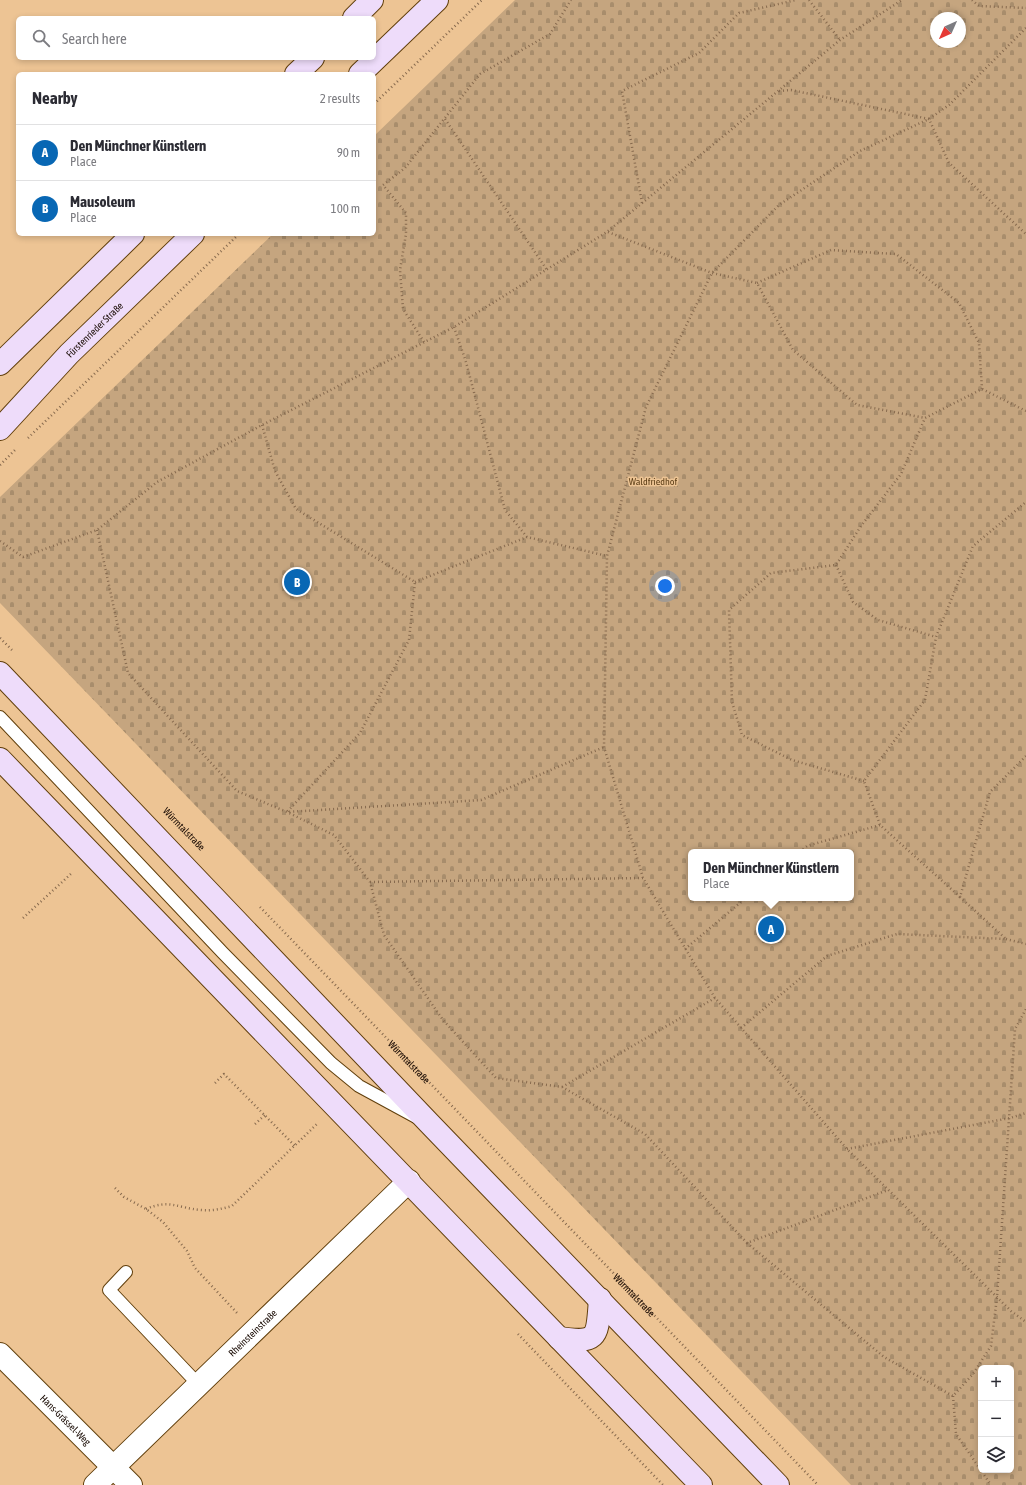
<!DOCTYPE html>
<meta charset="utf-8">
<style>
:root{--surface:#fff;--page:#f2f2f3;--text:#2b2b33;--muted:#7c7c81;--line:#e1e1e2;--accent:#0867b4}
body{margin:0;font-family:"Asap Condensed",sans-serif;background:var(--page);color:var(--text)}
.controls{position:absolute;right:12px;bottom:12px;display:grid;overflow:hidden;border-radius:6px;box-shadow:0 2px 6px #0003}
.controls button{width:36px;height:36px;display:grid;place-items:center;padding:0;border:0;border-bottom:1px solid var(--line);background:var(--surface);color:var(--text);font:20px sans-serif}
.compass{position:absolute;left:930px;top:12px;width:36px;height:36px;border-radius:50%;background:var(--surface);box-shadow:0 2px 6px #0003;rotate:225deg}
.you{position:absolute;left:665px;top:586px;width:14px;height:14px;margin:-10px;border:3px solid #fff;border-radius:50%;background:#1a73e8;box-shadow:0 0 0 6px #1a73e833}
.badge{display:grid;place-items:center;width:26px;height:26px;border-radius:50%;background:var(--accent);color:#fff;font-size:13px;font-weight:700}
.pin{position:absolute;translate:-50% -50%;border:2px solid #fff;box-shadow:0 1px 4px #0006}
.popup{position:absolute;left:688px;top:849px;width:166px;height:52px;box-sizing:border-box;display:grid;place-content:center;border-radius:6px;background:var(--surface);filter:drop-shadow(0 1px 3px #0005);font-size:13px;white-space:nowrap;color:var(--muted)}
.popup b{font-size:15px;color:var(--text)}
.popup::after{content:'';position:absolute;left:50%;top:100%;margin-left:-8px;border:8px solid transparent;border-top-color:var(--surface)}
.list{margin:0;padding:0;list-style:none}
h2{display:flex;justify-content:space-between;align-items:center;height:52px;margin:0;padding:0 16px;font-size:17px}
h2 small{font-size:13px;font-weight:400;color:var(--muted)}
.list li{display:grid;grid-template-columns:26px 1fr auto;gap:12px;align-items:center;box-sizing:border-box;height:56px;padding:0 16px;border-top:1px solid var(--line)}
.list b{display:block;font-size:15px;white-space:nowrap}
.list p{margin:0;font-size:13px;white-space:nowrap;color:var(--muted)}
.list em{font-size:13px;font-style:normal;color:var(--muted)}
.icon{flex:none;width:22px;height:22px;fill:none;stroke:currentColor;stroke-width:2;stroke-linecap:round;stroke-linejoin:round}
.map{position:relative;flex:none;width:1026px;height:1485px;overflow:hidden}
.search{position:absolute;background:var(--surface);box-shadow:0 2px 6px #0003;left:16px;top:16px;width:360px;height:44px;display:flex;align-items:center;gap:10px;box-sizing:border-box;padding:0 14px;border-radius:6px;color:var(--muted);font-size:15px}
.panel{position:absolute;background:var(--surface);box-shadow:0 2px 6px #0003;left:16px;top:72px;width:360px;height:164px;border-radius:6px}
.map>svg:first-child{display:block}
.cemetery{fill:url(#cemetery-stones);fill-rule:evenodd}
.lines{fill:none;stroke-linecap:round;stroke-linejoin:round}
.service-casing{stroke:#613f0c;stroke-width:14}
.minor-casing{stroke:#613f0c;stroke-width:24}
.secondary-casing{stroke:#613f0c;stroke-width:24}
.path{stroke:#876a4e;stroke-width:2.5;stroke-dasharray:1 3;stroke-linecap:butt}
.service{stroke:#fff;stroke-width:12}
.minor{stroke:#fff;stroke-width:22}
.secondary{stroke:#eedcfa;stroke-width:22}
.labels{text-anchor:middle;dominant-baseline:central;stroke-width:3;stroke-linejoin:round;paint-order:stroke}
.street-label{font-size:10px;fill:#160800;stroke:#edc494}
.park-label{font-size:10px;fill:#5e4019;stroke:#edc494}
</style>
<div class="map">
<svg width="1026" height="1485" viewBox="0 0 1026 1485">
<defs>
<pattern id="cemetery-stones" width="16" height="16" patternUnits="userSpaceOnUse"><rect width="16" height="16" fill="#c5a57f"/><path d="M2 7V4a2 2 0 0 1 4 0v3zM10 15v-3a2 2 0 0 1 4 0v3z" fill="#a88d6c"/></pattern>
</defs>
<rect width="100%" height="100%" fill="#edc494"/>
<path class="cemetery" d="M 515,0 L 1026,0 L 1026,1485 L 851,1485 L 0,603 L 0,497 L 273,234 L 374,234 L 374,136 ZM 936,18 L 960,18 L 960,42 L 936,42 ZM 691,852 L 851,852 L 851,898 L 691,898 ZM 981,1368 L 1011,1368 L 1011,1470 L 981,1470 Z"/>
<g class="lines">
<defs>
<path id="service" d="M 0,717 L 223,953 L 331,1063 L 359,1086 L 416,1117
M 126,1272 L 109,1290 L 199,1385"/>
<g id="minor">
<path id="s2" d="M 0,1354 L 131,1485"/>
<path id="s3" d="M 95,1485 L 409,1181"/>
</g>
<g id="secondary">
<path d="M 354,18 L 372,0"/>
<path d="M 296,74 L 313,58"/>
<path d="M 360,74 L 437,0"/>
<path d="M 0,364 L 133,234"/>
<path id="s4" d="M 0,429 L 69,354 L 193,234"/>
<path d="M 0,673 L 429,1123 L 778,1485"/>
<path d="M 0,759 L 701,1485"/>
<path d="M 559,1338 C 600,1344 597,1336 600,1299"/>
</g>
</defs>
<use href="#service" class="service-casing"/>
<use href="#minor" class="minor-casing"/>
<use href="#secondary" class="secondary-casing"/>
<g class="path">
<path d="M 809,0 L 840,40"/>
<path d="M 972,0 L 979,6 L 1026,8"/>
<path d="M 1026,28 L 949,105 L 929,119 L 860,151 L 779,205 L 712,273 L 646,407 L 607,556 L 604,747 L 643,878 L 715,998 L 847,1149 L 1011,1311 L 1026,1322"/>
<path d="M 779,91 L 791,90 L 929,119 L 949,163 L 1026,234"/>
<path d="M 374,104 L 482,0"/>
<path d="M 445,119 L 547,270"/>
<path d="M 642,203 L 622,91 L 699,53 L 739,13 L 796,0"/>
<path d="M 608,232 L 712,273 L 757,283 L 793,350 L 857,405 L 925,418"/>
<path d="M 757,283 L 831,250 L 896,254 L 959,303 L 979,343 L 982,389"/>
<path d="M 454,327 L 466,362 L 505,510 L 527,537 L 607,556"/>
<path d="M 424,342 L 403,309 L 400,270 L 406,234 L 406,213 L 383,185 L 405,168 L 480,74 L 550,34 L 571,0"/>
<path d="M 262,425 L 275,471 L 296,509 L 415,582 L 409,640 L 360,733 L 287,812 L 481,800 L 604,747"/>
<path d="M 28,438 L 239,234"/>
<path d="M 0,465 L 15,450"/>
<path d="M 97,530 L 128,673 L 237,791 L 287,812 L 334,835 L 370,882 L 384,935 L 443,1020 L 496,1078 L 562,1087 L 645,1134 L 747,1243 L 888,1190"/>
<path d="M 0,541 L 23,557 L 97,530 L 157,482 L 262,425 L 454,327 L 607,232 L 840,40 L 902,0"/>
<path d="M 836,565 L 853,602 L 878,620 L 936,637"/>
<path d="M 415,582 L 527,537"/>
<path d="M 0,638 L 12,650"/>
<path d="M 864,781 L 792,760 L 742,735 L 732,702 L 729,610 L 771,573 L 836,565 L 861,526 L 901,474 L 925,418 L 982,389 L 1026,411"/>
<path d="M 800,852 L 807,846 L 880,825"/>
<path d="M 370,882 L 643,878"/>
<path d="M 960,897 L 880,825 L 864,781 L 925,700 L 936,637 L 973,546 L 1026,502"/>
<path id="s1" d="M 260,907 L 818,1485"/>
<path d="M 23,918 L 73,872"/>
<path d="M 1006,939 L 1026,944"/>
<path d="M 685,949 L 746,898"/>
<path d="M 741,1028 L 827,956 L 897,934 L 1006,939 L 960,897 L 990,792 L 1026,756"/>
<path d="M 215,1083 L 224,1074 L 295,1146"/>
<path d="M 562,1087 L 715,998"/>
<path d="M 255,1124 L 265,1115"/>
<path d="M 847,1149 L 1010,1118 L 1026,1113"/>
<path d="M 115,1188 L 124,1197 L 146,1209 L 163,1222 L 187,1251 L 195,1268 L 238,1314"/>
<path d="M 146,1209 C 169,1199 178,1208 201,1210 C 212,1211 222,1209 232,1206 L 317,1124"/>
<path d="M 747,1243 L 884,1357 L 953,1396 L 973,1374 L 991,1346 L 997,1297 L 1015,1029 L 1026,1009"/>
<path d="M 518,1334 L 663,1485"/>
<path d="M 953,1396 L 956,1434 L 991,1485"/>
</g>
<use href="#service" class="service"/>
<use href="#minor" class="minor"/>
<use href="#secondary" class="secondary"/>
</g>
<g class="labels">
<g class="street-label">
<text stroke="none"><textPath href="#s4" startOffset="137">Fürstenrieder Straße</textPath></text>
<text transform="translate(184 829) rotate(46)">Würmtalstraße</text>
<text stroke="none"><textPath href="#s1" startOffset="215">Würmtalstraße</textPath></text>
<text stroke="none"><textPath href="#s1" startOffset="539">Würmtalstraße</textPath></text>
<text stroke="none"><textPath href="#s3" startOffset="219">Rheinsteinstraße</textPath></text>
<text stroke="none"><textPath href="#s2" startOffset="93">Hans-Grässel-Weg</textPath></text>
</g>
<g class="park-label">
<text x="653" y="481">Waldfriedhof</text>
</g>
</g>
</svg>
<div class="controls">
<button>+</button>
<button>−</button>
<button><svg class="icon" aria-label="layers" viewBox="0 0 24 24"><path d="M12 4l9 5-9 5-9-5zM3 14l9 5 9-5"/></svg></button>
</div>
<svg class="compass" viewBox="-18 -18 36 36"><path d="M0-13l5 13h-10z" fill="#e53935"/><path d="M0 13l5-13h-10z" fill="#7c7c81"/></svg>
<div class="you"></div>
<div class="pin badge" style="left:771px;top:929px">A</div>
<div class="popup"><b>Den Münchner Künstlern</b>Place</div>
<div class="pin badge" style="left:297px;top:582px">B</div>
<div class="search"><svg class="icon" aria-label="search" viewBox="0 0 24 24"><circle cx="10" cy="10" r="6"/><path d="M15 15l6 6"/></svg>Search here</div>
<section class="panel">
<h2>Nearby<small>2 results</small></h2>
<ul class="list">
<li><span class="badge">A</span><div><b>Den Münchner Künstlern</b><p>Place</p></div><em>90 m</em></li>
<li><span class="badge">B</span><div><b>Mausoleum</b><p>Place</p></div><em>100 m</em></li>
</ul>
</section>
</div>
